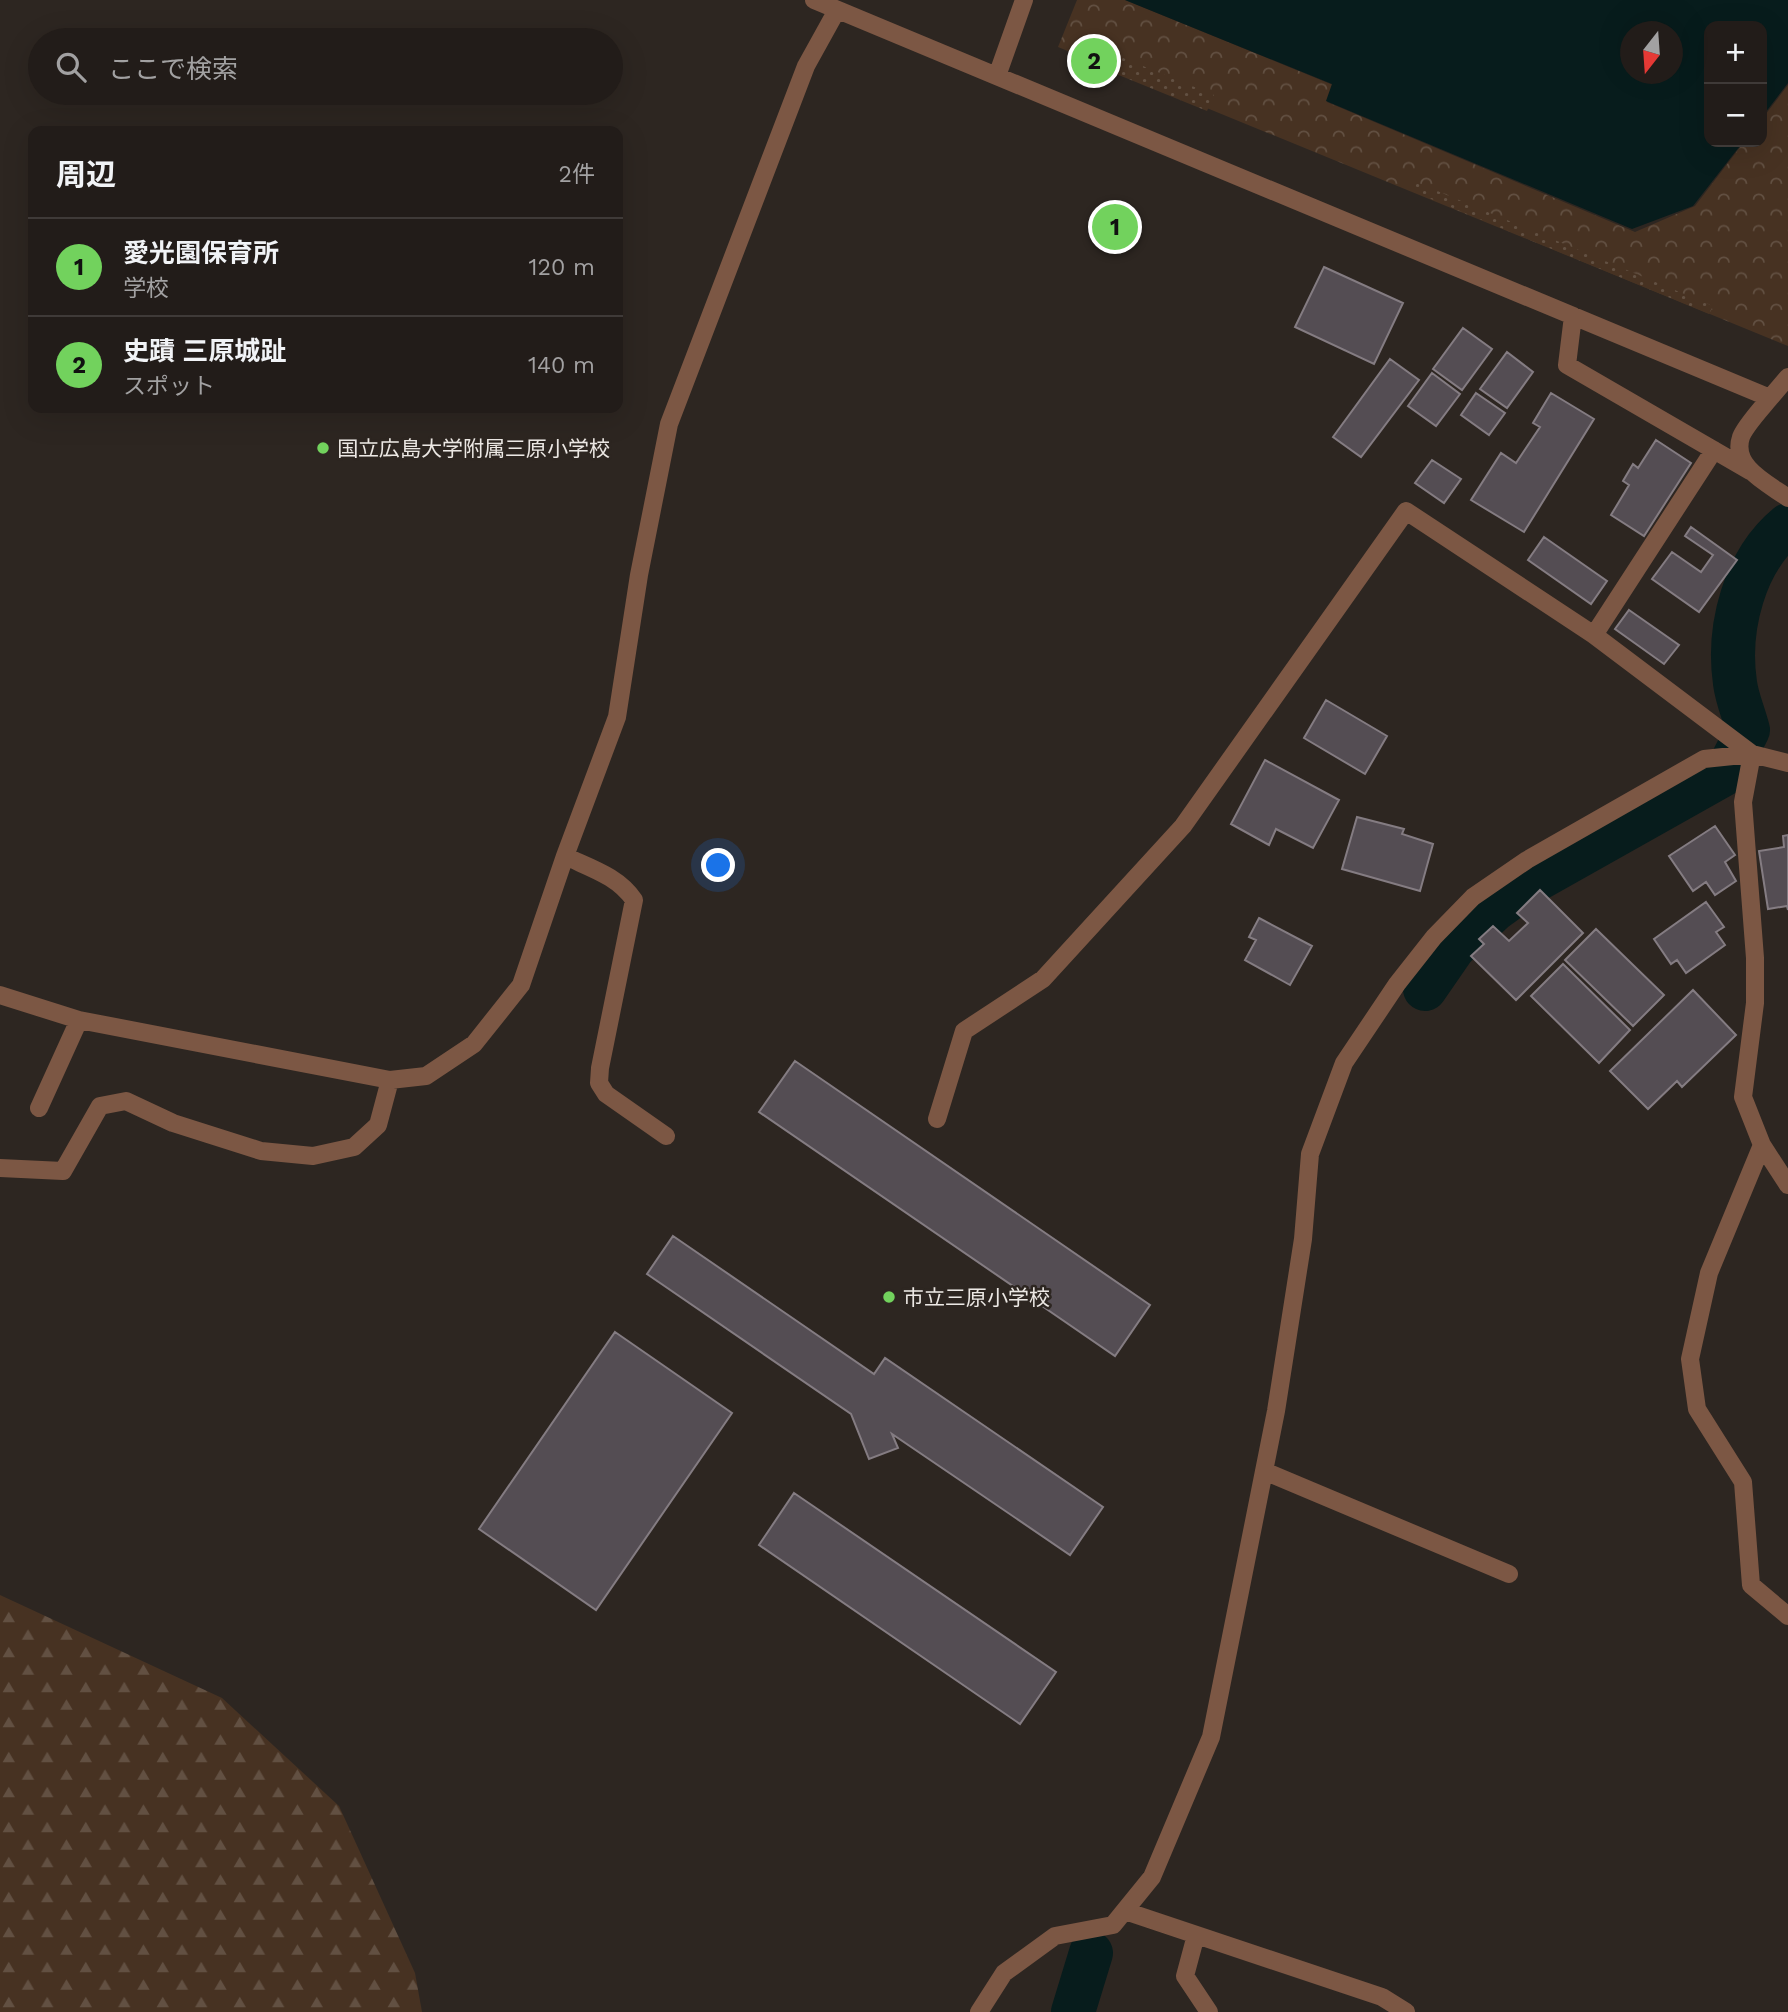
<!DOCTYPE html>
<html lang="ja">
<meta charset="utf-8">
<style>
:root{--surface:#221c19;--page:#2e2926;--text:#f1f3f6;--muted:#a2a1a2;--line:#3f3a38;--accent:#72d25d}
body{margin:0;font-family:"Work Sans","Noto Sans JP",sans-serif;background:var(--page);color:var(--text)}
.controls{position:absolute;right:21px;top:21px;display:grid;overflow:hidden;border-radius:14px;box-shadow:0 7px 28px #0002}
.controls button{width:63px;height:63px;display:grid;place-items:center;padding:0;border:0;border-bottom:2px solid var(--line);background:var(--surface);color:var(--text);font:35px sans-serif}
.compass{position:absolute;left:1620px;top:21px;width:63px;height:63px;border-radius:50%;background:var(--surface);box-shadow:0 7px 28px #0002;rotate:197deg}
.you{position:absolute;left:719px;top:866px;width:24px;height:24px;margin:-18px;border:5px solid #fff;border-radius:50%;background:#1a73e8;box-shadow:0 0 0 10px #1a73e833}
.badge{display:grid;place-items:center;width:46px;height:46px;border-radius:50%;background:var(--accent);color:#111;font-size:23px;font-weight:700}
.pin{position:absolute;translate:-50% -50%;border:4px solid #fff;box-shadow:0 2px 7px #0006}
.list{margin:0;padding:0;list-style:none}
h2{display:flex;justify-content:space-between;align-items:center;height:91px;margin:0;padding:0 28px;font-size:30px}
h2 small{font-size:23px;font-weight:400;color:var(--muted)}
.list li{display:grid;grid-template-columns:46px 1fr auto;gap:21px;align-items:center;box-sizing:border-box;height:98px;padding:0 28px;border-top:2px solid var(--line)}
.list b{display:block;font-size:26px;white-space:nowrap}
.list p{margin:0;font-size:23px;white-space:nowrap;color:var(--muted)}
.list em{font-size:23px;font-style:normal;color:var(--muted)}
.icon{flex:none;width:38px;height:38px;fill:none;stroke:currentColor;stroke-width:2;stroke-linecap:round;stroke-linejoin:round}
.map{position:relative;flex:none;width:1788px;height:2012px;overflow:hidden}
.search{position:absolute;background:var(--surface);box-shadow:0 7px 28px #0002;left:28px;top:28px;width:595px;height:77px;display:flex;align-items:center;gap:18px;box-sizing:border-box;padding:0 24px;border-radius:38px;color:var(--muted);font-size:26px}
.panel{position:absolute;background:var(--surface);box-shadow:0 7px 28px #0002;left:28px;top:126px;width:595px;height:287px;border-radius:14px}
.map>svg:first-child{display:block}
.forest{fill:url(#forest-firs)}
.park{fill:url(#park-crowns)}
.garden{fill:url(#garden-dots)}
.water{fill:#071c1c;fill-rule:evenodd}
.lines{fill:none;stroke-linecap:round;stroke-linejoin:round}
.canal{stroke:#071c1c;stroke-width:44}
.building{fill:#544d53;stroke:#847c82;stroke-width:2}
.minor{stroke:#7c5744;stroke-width:18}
.poi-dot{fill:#72d25d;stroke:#2d2621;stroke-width:2.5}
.labels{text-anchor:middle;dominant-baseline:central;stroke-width:5;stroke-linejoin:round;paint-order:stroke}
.poi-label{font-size:21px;fill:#ece8e4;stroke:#2d2621;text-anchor:start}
</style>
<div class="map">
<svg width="1788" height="2012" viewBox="0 0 1788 2012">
<defs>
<pattern id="forest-firs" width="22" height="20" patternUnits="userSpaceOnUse" patternTransform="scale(1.75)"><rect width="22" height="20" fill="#473222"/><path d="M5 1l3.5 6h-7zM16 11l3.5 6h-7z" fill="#625042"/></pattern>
<pattern id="park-crowns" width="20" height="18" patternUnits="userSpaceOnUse" patternTransform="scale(1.75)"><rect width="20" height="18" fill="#473222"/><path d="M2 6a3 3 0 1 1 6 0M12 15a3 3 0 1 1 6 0" fill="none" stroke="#625042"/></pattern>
<pattern id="garden-dots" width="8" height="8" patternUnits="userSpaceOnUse" patternTransform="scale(1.75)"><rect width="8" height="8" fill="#473222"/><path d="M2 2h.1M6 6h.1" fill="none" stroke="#625042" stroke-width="1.8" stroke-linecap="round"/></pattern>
</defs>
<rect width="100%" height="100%" fill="#2d2621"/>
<path class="forest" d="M 0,1595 L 222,1698 L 339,1806 L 415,1973 L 422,2012 L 0,2012 Z"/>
<path class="park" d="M 1077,0 L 1125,0 L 1333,85 L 1327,102 L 1635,232 L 1695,206 L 1744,142 L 1762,142 L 1762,119 L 1788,85 L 1788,346 L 1058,47 Z"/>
<path class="garden" d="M 1106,51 L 1214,95 L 1207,111 L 1099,67 Z
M 1411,180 L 1713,306 L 1709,314 L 1407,189 Z"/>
<path class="water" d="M 1125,0 L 1788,0 L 1788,83 L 1762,117 L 1762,26 L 1709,26 L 1709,142 L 1743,142 L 1693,206 L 1632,229 L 1326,101 L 1332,84 ZM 1630,32 L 1672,32 L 1672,74 L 1630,74 Z"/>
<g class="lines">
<path class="canal" d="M 1425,989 L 1454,947 L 1494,910 L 1534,881 L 1726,773 L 1748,730 C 1744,714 1737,699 1735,683 C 1727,628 1744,561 1788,525
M 1073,2012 L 1091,1953"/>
</g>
<path class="building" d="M 1324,267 L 1403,303 L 1374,364 L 1295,327 Z
M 1463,328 L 1492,349 L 1462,390 L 1433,369 Z
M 1507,352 L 1533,372 L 1507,408 L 1480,389 Z
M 1390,359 L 1419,380 L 1361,457 L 1333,437 Z
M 1432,373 L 1460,394 L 1436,426 L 1408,406 Z
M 1476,393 L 1505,413 L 1489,435 L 1461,415 Z
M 1551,393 L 1594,419 L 1524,532 L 1471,500 L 1501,453 L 1516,463 L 1540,427 L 1533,423 Z
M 1656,440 L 1691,463 L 1644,536 L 1611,515 L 1629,485 L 1623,481 L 1633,464 L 1638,468 Z
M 1432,460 L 1461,479 L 1444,503 L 1415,483 Z
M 1691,527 L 1737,560 L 1699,612 L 1652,579 L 1672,552 L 1701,572 L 1713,555 L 1685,536 Z
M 1544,537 L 1607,581 L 1591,604 L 1528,560 Z
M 1629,610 L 1679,645 L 1664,664 L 1615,629 Z
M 1326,700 L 1387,736 L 1365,774 L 1304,738 Z
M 1265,760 L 1339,800 L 1313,848 L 1276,829 L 1269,845 L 1231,824 Z
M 1357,817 L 1404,829 L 1402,834 L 1433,844 L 1420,891 L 1342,869 Z
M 1715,826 L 1735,855 L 1725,862 L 1736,881 L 1715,895 L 1706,882 L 1693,891 L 1669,856 Z
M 1788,835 L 1788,910 L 1787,906 L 1768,909 L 1759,851 L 1784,847 L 1783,836 Z
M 1540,890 L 1583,933 L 1516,1000 L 1471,956 L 1484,944 L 1479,939 L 1493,926 L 1509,941 L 1528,923 L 1517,913 Z
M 1706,902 L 1724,927 L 1716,932 L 1725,945 L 1686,973 L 1677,960 L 1671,964 L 1654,939 Z
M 1259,918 L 1312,946 L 1290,985 L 1245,960 L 1256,940 L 1249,937 Z
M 1596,929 L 1664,995 L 1633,1026 L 1565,960 Z
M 1563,964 L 1630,1030 L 1599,1063 L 1531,996 Z
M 1693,990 L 1736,1035 L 1682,1087 L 1677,1081 L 1648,1109 L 1610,1071 Z
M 795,1061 L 1150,1305 L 1115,1356 L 759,1112 Z
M 673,1236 L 874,1374 L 885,1358 L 1103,1507 L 1070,1555 L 892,1434 L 898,1448 L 869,1459 L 851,1414 L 647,1274 Z
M 615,1332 L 732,1413 L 596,1610 L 479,1529 Z
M 794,1493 L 1056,1672 L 1020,1724 L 759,1545 Z"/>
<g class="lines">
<path class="minor" d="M 814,0 L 1770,398 L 1788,377
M 997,76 L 1024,0
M 1573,316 L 1567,365 L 1750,471
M 1770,398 C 1762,408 1745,426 1741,437 C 1731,467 1769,484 1788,498
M 1594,635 L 1714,450
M 1752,754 L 1743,802 L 1755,958 L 1755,1003 L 1743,1097 L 1762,1145 L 1788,1185
M 565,856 C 590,868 618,876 634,900 L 600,1068 L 599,1083 L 606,1094 L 666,1136
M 0,995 L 79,1020
M 39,1108 L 79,1020 L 390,1080 L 426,1076 L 474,1044 L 521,985 L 565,856 L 617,717 L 639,575 L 669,424 L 806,66 L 837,10
M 937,1119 L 964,1031 L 1043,979 L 1183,826 L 1406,511 L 1594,635 L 1752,754 L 1788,763
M 1762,1145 L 1709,1273 L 1690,1359 L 1697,1409 L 1743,1482 L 1751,1585 L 1788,1616
M 0,1168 L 63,1171 L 100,1106 L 126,1101 L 173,1123 L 261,1151 L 313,1156 L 354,1147 L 378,1125 L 390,1080
M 1264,1471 L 1509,1574
M 1125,1911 L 1382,1997 L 1406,2012
M 1196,1935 L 1185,1976 L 1209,2012
M 979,2012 L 1004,1973 L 1055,1936 L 1113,1925 L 1152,1877 L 1211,1737 L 1276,1411 L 1303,1239 L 1310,1154 L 1344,1063 L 1397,984 L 1434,937 L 1473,897 L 1527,860 L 1704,759 L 1752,754"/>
</g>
<g class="poi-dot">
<circle cx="323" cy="448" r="7"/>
<circle cx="889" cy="1297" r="7"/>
</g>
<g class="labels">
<g class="poi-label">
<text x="337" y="448">国立広島大学附属三原小学校</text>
<text x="903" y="1297">市立三原小学校</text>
</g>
</g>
</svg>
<div class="controls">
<button>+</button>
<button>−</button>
</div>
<svg class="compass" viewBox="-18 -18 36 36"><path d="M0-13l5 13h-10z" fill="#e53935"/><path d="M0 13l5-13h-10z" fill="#a2a1a2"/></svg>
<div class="you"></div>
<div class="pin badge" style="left:1115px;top:227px">1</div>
<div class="pin badge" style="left:1094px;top:61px">2</div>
<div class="search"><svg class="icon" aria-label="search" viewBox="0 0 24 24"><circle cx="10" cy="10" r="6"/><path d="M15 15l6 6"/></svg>ここで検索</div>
<section class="panel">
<h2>周辺<small>2件</small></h2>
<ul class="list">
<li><span class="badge">1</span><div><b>愛光園保育所</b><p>学校</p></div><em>120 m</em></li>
<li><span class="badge">2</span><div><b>史蹟 三原城趾</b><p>スポット</p></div><em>140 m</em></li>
</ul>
</section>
</div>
